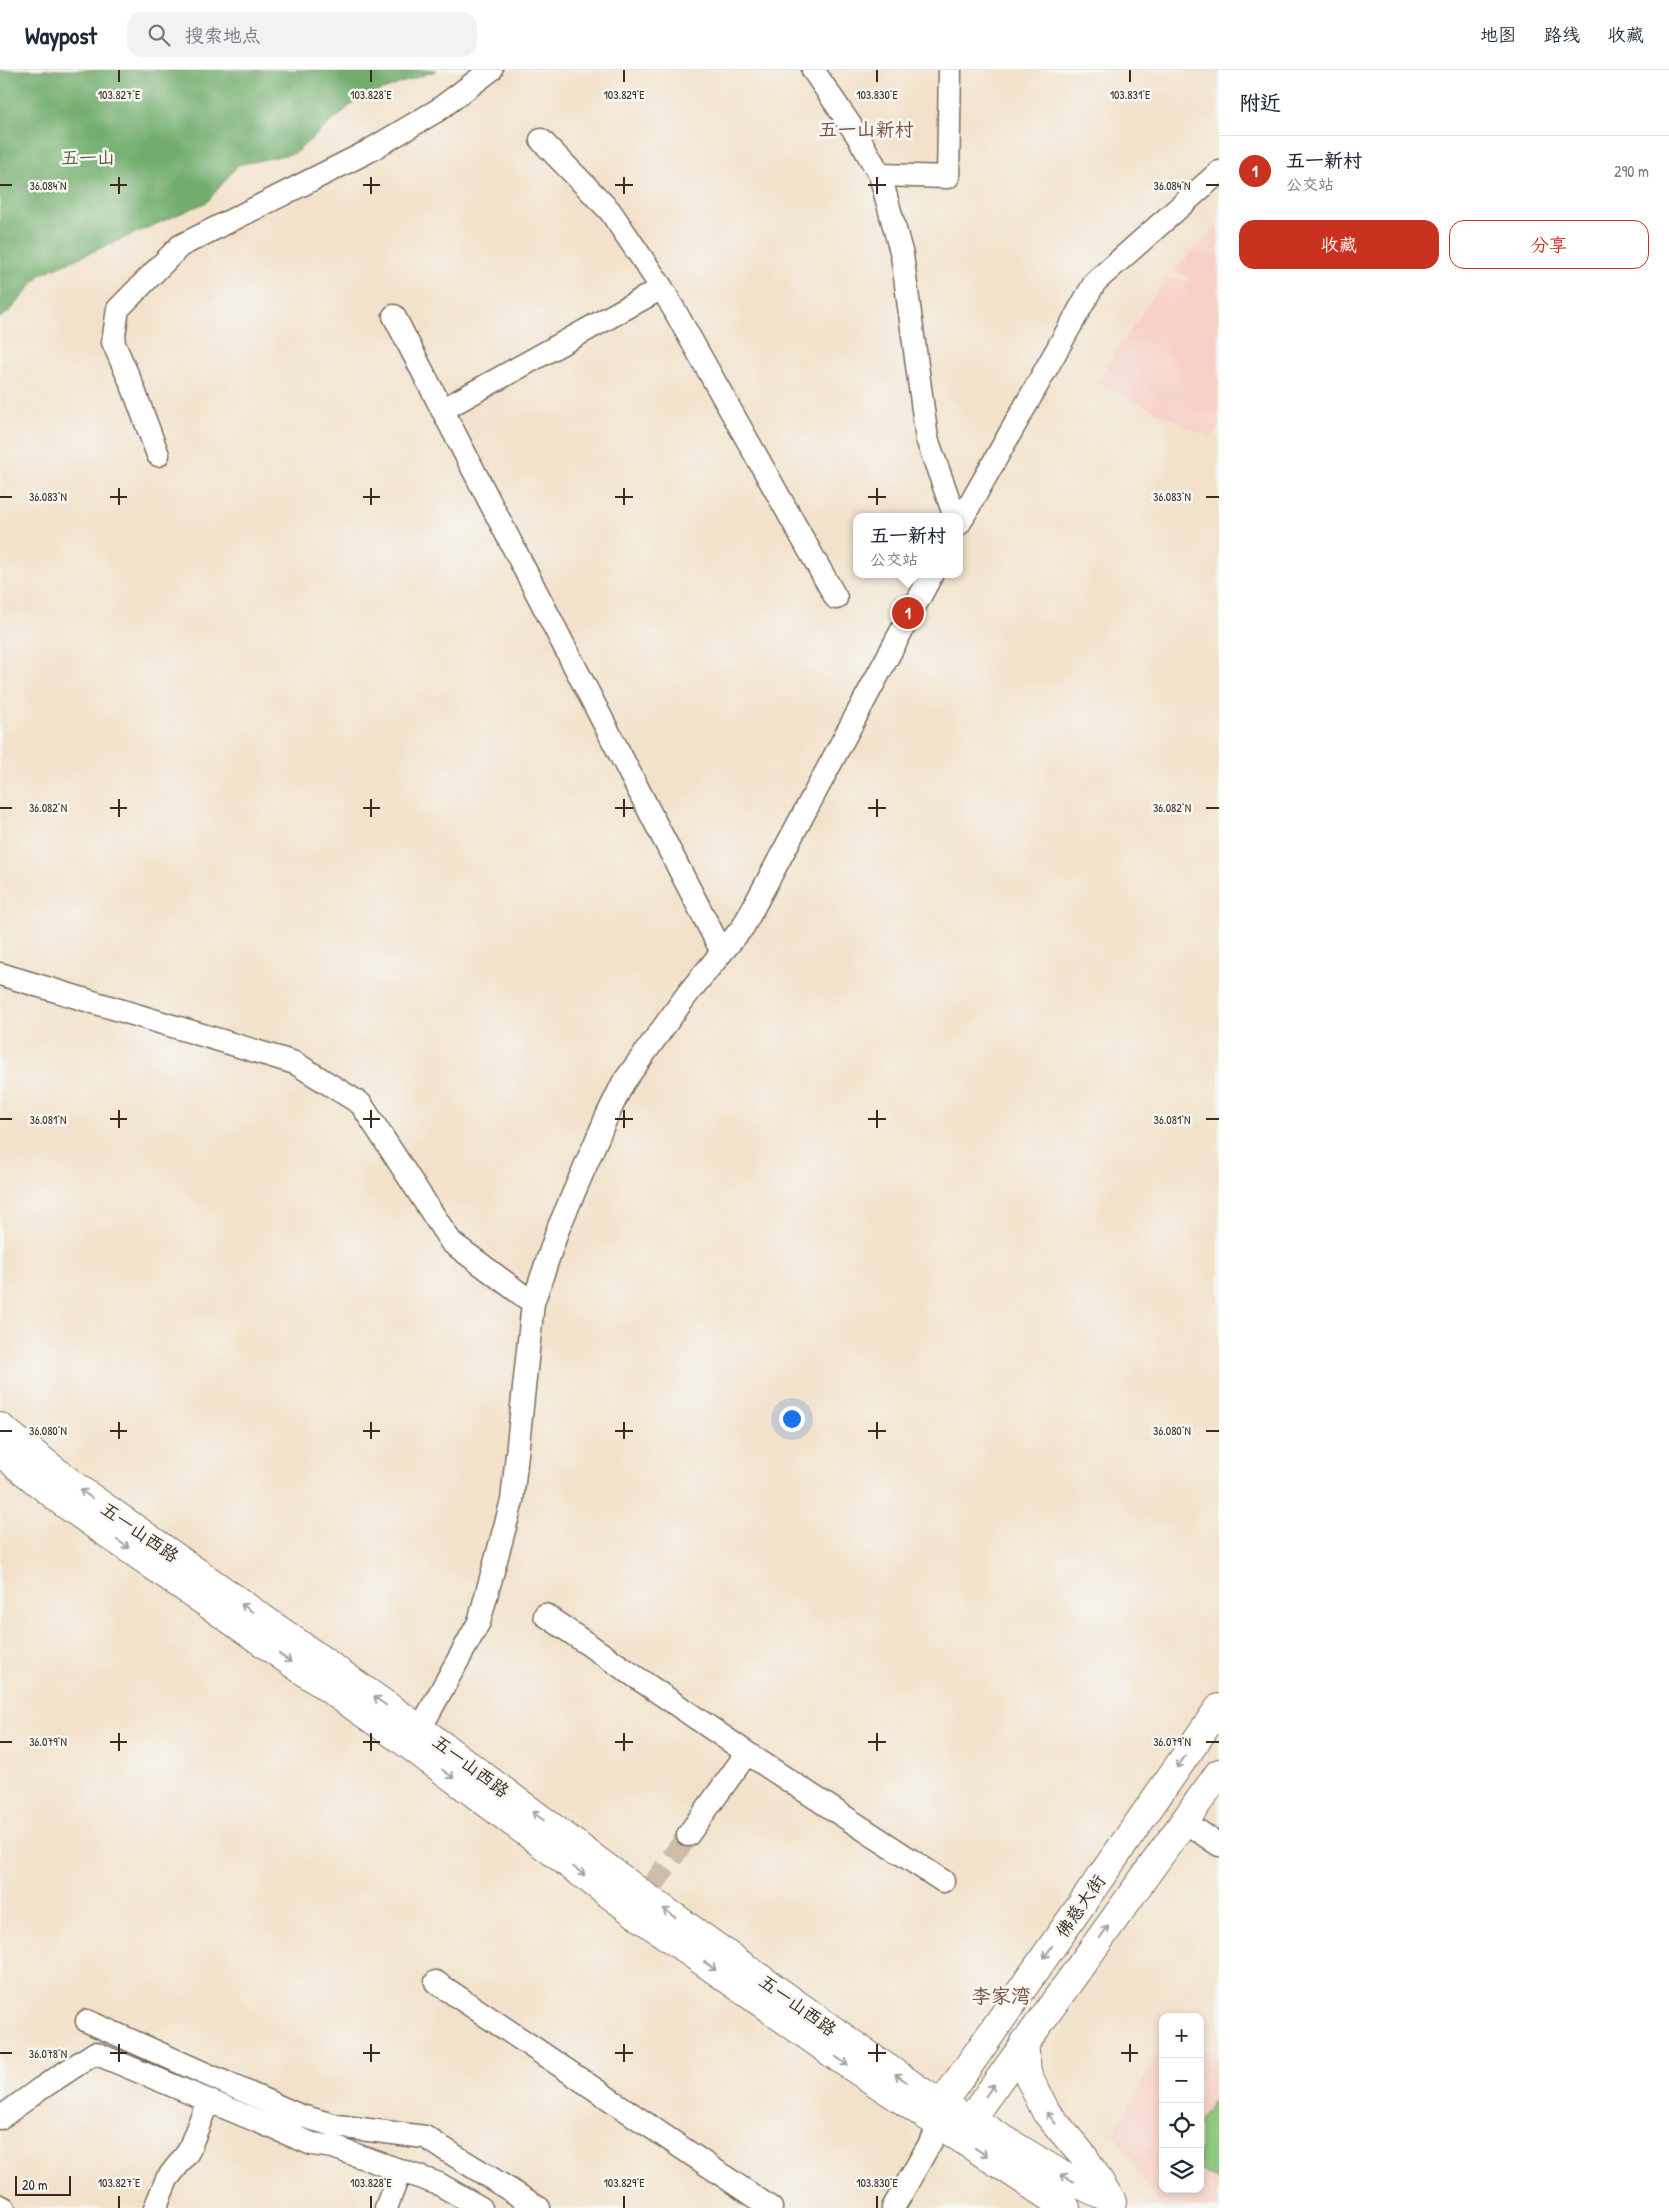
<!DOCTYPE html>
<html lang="zh">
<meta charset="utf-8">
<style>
:root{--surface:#fff;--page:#f2f2f3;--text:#1f2937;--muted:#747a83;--line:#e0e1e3;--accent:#c8321e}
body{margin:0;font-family:"Patrick Hand","LXGW WenKai TC",sans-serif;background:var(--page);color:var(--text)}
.controls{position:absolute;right:15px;bottom:15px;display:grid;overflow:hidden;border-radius:10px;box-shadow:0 2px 8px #0003}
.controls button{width:45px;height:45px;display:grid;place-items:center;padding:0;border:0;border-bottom:1px solid var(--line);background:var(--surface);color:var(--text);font:25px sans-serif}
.scale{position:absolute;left:15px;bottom:12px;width:56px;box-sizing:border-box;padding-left:5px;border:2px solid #3b2a1e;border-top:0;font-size:14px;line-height:18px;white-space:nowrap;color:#3b2a1e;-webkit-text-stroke:4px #f6f6f2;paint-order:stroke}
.you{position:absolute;left:791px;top:1348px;width:18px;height:18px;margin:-12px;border:4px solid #fff;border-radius:50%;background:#1a73e8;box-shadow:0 0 0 8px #1a73e833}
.badge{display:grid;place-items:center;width:32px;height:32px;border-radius:50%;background:var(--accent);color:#fff;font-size:16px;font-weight:700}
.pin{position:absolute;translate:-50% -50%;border:2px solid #fff;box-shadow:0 1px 5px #0006}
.popup{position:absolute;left:853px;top:443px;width:110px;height:65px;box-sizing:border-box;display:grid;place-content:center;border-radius:10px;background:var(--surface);filter:drop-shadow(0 1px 4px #0005);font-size:16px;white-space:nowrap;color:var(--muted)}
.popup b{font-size:19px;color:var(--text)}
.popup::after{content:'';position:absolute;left:50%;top:100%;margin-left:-10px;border:10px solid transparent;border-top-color:var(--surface)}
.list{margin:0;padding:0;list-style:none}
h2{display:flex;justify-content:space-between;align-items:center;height:65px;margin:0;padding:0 20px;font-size:21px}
h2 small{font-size:16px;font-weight:400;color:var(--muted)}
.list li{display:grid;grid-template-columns:32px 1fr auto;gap:15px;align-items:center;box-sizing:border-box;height:70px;padding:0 20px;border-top:1px solid var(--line)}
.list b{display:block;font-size:19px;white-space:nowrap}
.list p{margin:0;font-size:16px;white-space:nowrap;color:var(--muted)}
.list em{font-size:16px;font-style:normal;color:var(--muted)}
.actions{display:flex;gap:10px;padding:15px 20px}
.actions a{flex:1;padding:11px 0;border:1px solid var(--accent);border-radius:15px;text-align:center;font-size:18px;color:var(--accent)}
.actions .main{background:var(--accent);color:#fff}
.icon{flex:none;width:28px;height:28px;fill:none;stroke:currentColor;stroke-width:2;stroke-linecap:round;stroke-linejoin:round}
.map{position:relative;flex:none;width:1219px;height:2138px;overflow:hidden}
header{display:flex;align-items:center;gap:30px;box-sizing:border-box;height:70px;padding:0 25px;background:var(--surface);border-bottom:1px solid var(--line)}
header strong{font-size:24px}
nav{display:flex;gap:28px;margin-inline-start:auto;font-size:18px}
.search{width:350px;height:45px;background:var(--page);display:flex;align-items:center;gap:12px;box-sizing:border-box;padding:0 18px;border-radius:15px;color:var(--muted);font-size:19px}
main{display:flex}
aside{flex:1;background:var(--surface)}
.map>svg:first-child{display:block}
.built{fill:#f7d1c7}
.green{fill:#8dc97e;stroke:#647a4e}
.forest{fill:#72ad6d;stroke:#566c46}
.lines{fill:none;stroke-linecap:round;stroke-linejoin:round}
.minor-tunnel{stroke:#cebda8;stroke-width:22;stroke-dasharray:22 11;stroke-linecap:butt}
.minor-casing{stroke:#7b6a5b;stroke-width:25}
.major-casing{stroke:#7b6a5b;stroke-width:30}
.minor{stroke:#fff;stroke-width:22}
.major{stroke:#fff;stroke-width:28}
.oneway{stroke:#a79f9a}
.ticks{fill:none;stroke:#3b2a1e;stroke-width:2}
.labels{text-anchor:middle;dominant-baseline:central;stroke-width:5;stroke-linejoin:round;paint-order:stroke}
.park-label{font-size:18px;fill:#545a3b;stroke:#f6f6f2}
.street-label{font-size:18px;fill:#3b2a1e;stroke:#f6f6f2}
.neighbourhood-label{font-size:19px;fill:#744d3b;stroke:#f6f6f2}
.quarter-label{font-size:20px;fill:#744d3b;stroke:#f6f6f2}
.ticks-label{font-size:12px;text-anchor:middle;fill:#3b2a1e;stroke:#f6f6f2;stroke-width:5;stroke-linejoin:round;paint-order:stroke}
</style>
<header>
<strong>Waypost</strong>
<div class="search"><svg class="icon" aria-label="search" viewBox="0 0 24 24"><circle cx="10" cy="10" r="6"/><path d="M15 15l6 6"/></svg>搜索地点</div>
<nav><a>地图</a><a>路线</a><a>收藏</a></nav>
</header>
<main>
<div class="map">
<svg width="1219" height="2138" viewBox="0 0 1219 2138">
<rect width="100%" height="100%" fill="#f6f6f2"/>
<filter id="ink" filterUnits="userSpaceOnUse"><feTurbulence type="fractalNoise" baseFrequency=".02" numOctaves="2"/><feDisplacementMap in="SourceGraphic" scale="10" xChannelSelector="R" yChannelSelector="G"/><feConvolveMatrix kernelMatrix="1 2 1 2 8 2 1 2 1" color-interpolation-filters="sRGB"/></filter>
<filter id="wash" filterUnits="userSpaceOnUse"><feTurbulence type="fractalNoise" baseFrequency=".0096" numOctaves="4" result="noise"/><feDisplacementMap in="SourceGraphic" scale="20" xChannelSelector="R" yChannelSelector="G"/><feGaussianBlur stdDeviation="1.12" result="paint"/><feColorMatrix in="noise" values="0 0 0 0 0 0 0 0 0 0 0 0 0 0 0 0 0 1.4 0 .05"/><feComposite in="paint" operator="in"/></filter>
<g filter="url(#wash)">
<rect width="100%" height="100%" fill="#f3e2cb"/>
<path class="built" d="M 1219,153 L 1219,356 L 1211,368 L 1096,312 L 1165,209 L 1194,211 L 1174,201 Z
M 1163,1975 L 1163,2119 L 1200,2119 L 1200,1975 L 1219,1986 L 1219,2138 L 1161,2138 L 1114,2063 Z"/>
<path class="green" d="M 1211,2032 L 1219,2037 L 1219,2112 L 1200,2100 L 1200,2050 Z"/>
<path class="forest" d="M 0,0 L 437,0 L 358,29 L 295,83 L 238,95 L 207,132 L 41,204 L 11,240 L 0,248 Z"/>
</g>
<g filter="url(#ink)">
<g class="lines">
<path class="minor-tunnel" d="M 653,1815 L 688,1765"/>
<defs>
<path id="minor" d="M 813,0 L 857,65 L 880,105 L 902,185 L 927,369 L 955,447
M 541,70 L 610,141 L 662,218 L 836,528
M 880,105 L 948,107 L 950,0
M 394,246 L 722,882
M 442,340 L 662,218
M 158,385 L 132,315 L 113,272 L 118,239 L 180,176 L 367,82 L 438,40 L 491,0
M 959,454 L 1095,212 L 1219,102
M 0,904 L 295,993 L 361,1034 L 451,1172 L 533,1233
M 545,1545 L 756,1689 L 943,1811
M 410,1673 L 420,1659 L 479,1552 L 512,1431 L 533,1233 L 558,1159 L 607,1046 L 623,1013 L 689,922 L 743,857 L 932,504
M 1185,1752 L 1219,1775
M 688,1765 L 747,1683
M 436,1912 L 771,2138
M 87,1951 L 298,2045 L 337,2056 L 425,2067 L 539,2138
M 0,2048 L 40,2019 L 95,1983 L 312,2074 L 333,2077 L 439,2114 L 481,2138
M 0,2136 L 4,2138
M 155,2138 L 167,2109 L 188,2082 L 208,2031
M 386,2138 L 400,2101
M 893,2138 L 940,2056"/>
<path id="major" d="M 0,1357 L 76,1417 L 420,1659 L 645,1826 L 854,1975 L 941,2035 L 984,2057 L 1070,2110 L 1111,2129
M 0,1382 L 65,1434 L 409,1675 L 633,1842 L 843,1991 L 1066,2138
M 1024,1972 L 1027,2003 L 1046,2042 L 1084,2087 L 1112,2132
M 940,2052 L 941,2035 L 1219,1638
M 951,2053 L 970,2050 L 1219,1703"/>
</defs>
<use href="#minor" class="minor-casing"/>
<use href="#major" class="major-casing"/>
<use href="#minor" class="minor"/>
<use href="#major" class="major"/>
</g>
<defs><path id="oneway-shaft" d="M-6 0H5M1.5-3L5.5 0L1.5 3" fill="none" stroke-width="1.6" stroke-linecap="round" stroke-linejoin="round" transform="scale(1.25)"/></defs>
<g class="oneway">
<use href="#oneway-shaft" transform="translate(86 1424) rotate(-145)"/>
<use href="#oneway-shaft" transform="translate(123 1474) rotate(35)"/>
<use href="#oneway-shaft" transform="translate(247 1538) rotate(-145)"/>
<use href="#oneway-shaft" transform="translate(285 1588) rotate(35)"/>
<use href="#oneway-shaft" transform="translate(380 1631) rotate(-145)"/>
<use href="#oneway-shaft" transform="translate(1181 1692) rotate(125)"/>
<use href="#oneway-shaft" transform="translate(448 1704) rotate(37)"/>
<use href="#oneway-shaft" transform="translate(538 1746) rotate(-143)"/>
<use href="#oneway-shaft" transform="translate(579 1801) rotate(37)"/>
<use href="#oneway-shaft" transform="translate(669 1843) rotate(-144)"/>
<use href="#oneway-shaft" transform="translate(1104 1862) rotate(-54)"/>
<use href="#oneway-shaft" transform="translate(1048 1882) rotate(125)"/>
<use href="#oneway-shaft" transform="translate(710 1896) rotate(36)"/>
<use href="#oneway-shaft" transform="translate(842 1991) rotate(35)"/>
<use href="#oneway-shaft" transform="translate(901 2008) rotate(-145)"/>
<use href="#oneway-shaft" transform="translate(990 2020) rotate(-55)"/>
<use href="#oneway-shaft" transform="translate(1051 2048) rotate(-129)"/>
<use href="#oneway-shaft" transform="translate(981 2082) rotate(33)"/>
<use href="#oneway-shaft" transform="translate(1067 2108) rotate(-150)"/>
</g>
</g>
<path class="ticks" d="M 119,0 L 119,12M 371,0 L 371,12M 624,0 L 624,12M 877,0 L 877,12M 1130,0 L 1130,12M 119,107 L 119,124M 371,107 L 371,124M 624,107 L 624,124M 877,107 L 877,124M 0,115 L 12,115M 110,115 L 127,115M 363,115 L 380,115M 615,115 L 633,115M 868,115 L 886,115M 1206,115 L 1219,115M 119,418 L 119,435M 371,418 L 371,435M 624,418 L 624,435M 877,418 L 877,435M 0,427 L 12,427M 110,427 L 127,427M 363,427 L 380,427M 615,427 L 633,427M 868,427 L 886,427M 1206,427 L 1219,427M 119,729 L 119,747M 371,729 L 371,747M 624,729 L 624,747M 877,729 L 877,747M 0,738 L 12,738M 110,738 L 127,738M 363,738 L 380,738M 615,738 L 633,738M 868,738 L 886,738M 1206,738 L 1219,738M 119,1040 L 119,1058M 371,1040 L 371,1058M 624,1040 L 624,1058M 877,1040 L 877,1058M 0,1049 L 12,1049M 110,1049 L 127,1049M 363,1049 L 380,1049M 615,1049 L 633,1049M 868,1049 L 886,1049M 1206,1049 L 1219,1049M 119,1352 L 119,1369M 371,1352 L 371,1369M 624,1352 L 624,1369M 877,1352 L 877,1369M 0,1361 L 12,1361M 110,1361 L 127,1361M 363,1361 L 380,1361M 615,1361 L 633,1361M 868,1361 L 886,1361M 1206,1361 L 1219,1361M 119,1663 L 119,1681M 371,1663 L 371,1681M 624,1663 L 624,1681M 877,1663 L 877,1681M 0,1672 L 12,1672M 110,1672 L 127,1672M 363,1672 L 380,1672M 615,1672 L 633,1672M 868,1672 L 886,1672M 1206,1672 L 1219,1672M 119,1974 L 119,1992M 371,1974 L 371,1992M 624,1974 L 624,1992M 877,1974 L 877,1992M 1130,1974 L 1130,1992M 0,1983 L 12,1983M 110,1983 L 127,1983M 363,1983 L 380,1983M 615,1983 L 633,1983M 868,1983 L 886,1983M 1121,1983 L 1138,1983M 119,2126 L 119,2138M 371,2126 L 371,2138M 624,2126 L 624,2138M 877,2126 L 877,2138"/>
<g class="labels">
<g class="park-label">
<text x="88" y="87">五一山</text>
</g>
<g class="street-label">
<text transform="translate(140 1462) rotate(35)">五一山西路</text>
<text transform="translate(471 1696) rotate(37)">五一山西路</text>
<text transform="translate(1080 1836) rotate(-55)">佛慈大街</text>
<text transform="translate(798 1935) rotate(36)">五一山西路</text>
</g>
<g class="neighbourhood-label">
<text x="866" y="59">五一山新村</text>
</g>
<g class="quarter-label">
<text x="1001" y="1925">李家湾</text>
</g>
</g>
<g class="ticks-label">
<text x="119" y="29">103.827°E</text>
<text x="371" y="29">103.828°E</text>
<text x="624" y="29">103.829°E</text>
<text x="877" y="29">103.830°E</text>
<text x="1130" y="29">103.831°E</text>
<text x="48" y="120">36.084°N</text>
<text x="1172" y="120">36.084°N</text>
<text x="48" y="431">36.083°N</text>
<text x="1172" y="431">36.083°N</text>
<text x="48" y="742">36.082°N</text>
<text x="1172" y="742">36.082°N</text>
<text x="48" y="1054">36.081°N</text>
<text x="1172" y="1054">36.081°N</text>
<text x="48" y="1365">36.080°N</text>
<text x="1172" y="1365">36.080°N</text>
<text x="48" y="1676">36.079°N</text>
<text x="1172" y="1676">36.079°N</text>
<text x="48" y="1988">36.078°N</text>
<text x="119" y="2117">103.827°E</text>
<text x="371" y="2117">103.828°E</text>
<text x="624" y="2117">103.829°E</text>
<text x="877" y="2117">103.830°E</text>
</g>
</svg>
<div class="controls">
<button>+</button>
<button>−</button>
<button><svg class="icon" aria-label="locate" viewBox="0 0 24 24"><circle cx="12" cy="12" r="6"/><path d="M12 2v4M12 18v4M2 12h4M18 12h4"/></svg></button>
<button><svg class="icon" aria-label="layers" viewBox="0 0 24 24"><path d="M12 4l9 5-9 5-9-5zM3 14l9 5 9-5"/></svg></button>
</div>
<div class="scale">20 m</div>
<div class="you"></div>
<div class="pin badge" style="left:908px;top:543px">1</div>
<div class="popup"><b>五一新村</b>公交站</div>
</div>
<aside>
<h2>附近<small></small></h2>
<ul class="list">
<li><span class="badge">1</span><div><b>五一新村</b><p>公交站</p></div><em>290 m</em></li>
</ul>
<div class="actions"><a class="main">收藏</a><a>分享</a></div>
</aside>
</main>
